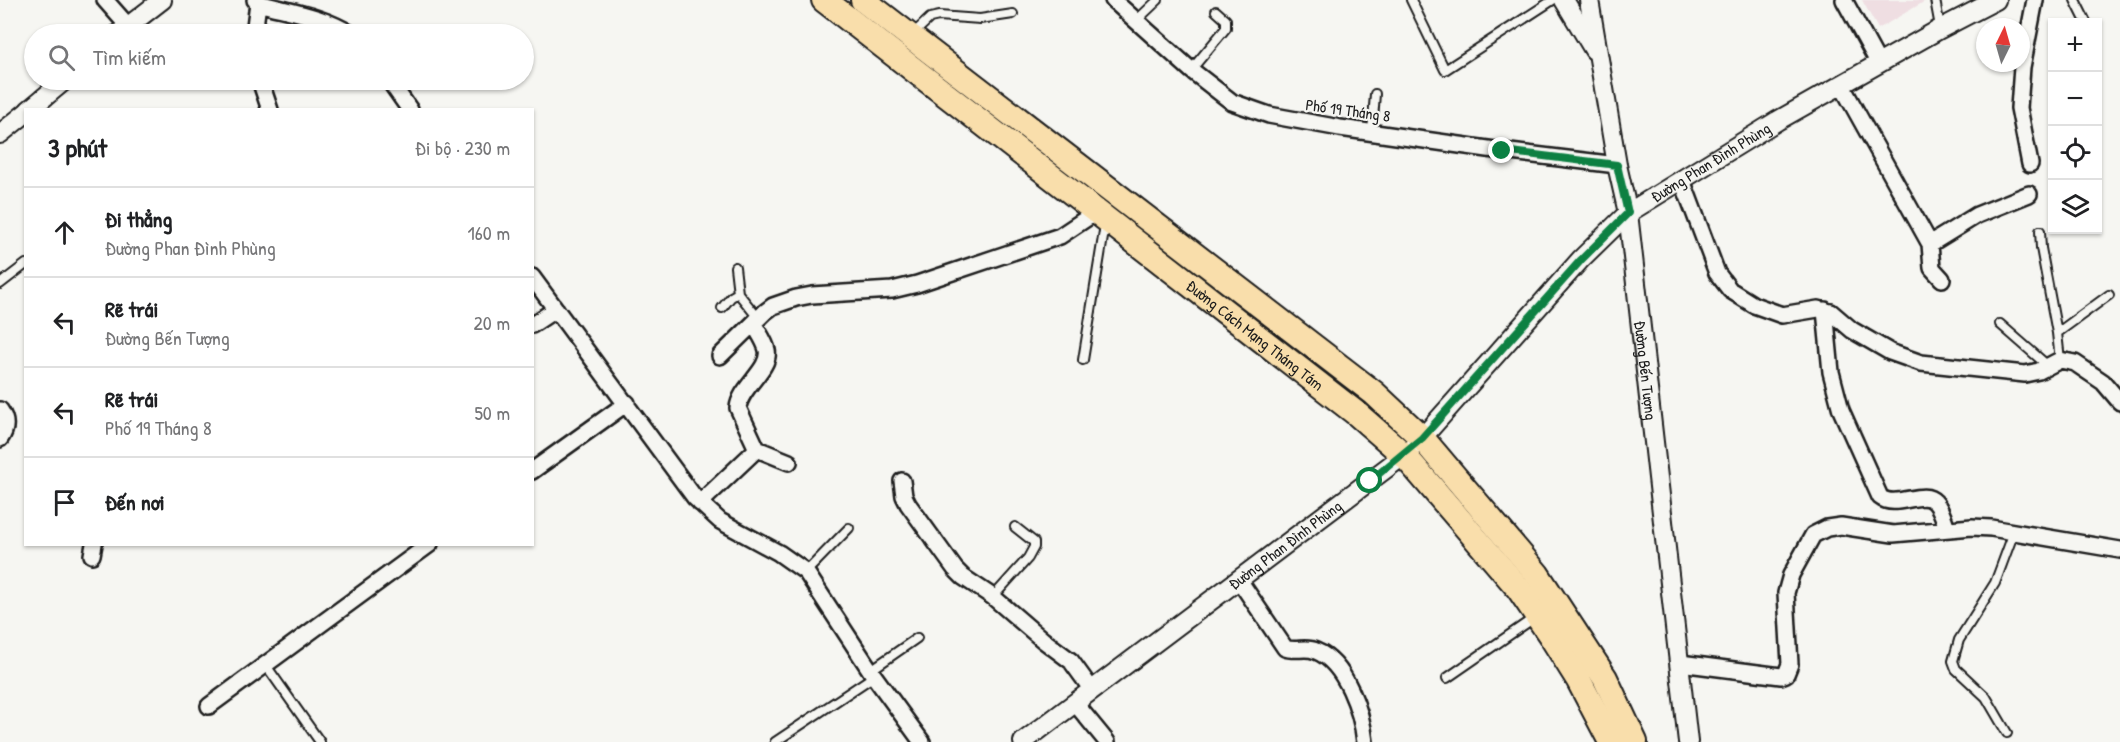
<!DOCTYPE html>
<html lang="vi">
<meta charset="utf-8">
<style>
:root{--surface:#fff;--page:#f2f2f2;--text:#202124;--muted:#757577;--line:#e0e0e0}
body{margin:0;font-family:"Patrick Hand",sans-serif;background:var(--page);color:var(--text)}
.controls{position:absolute;right:18px;top:18px;display:grid;overflow:hidden;border-radius:0px;box-shadow:0 2px 4px #0004}
.controls button{width:54px;height:54px;display:grid;place-items:center;padding:0;border:0;border-bottom:2px solid var(--line);background:var(--surface);color:var(--text);font:30px sans-serif}
.compass{position:absolute;left:1976px;top:18px;width:54px;height:54px;border-radius:50%;background:var(--surface);box-shadow:0 2px 4px #0004;rotate:5deg}
.stop{position:absolute;width:18px;height:18px;margin:-14px;border:4px solid #0b8043;border-radius:50%;background:#fff}
.stop.end{background:#0b8043;border-color:#fff;box-shadow:0 2px 6px #0008}
.list{margin:0;padding:0;list-style:none}
h2{display:flex;justify-content:space-between;align-items:center;height:78px;margin:0;padding:0 24px;font-size:26px}
h2 small{font-size:20px;font-weight:400;color:var(--muted)}
.list li{display:grid;grid-template-columns:39px 1fr auto;gap:18px;align-items:center;box-sizing:border-box;height:90px;padding:0 24px;border-top:2px solid var(--line)}
.list b{display:block;font-size:22px;white-space:nowrap}
.list p{margin:0;font-size:20px;white-space:nowrap;color:var(--muted)}
.list em{font-size:20px;font-style:normal;color:var(--muted)}
.icon{flex:none;width:33px;height:33px;fill:none;stroke:currentColor;stroke-width:2;stroke-linecap:round;stroke-linejoin:round}
.map{position:relative;flex:none;width:2120px;height:742px;overflow:hidden}
.search{position:absolute;background:var(--surface);box-shadow:0 2px 4px #0004;left:24px;top:24px;width:510px;height:66px;display:flex;align-items:center;gap:15px;box-sizing:border-box;padding:0 21px;border-radius:33px;color:var(--muted);font-size:22px}
.panel{position:absolute;background:var(--surface);box-shadow:0 2px 4px #0004;left:24px;top:108px;width:510px;height:438px;border-radius:0px}
.map>svg:first-child{display:block}
.built{fill:#efdee2}
.lines{fill:none;stroke-linecap:round;stroke-linejoin:round}
.service-casing{stroke:#1c1c1c;stroke-width:12}
.minor-casing{stroke:#1c1c1c;stroke-width:20}
.tertiary-casing{stroke:#1c1c1c;stroke-width:22}
.trunk-casing{stroke:#1c1c1c;stroke-width:28}
.service{stroke:#f6f6f2;stroke-width:8}
.minor{stroke:#f6f6f2;stroke-width:15}
.tertiary{stroke:#f6f6f2;stroke-width:18}
.trunk{stroke:#f9deab;stroke-width:24}
.route{stroke:#0b8043;stroke-width:8}
.labels{text-anchor:middle;dominant-baseline:central;stroke-width:4.5;stroke-linejoin:round;paint-order:stroke}
.street-label{font-size:16px;fill:#1c1c1c;stroke:#f6f6f2}
</style>
<div class="map">
<svg width="2120" height="742" viewBox="0 0 2120 742">
<rect width="100%" height="100%" fill="#f6f6f2"/>
<filter id="ink" filterUnits="userSpaceOnUse"><feTurbulence type="fractalNoise" baseFrequency=".0167" numOctaves="2"/><feDisplacementMap in="SourceGraphic" scale="12" xChannelSelector="R" yChannelSelector="G"/><feConvolveMatrix kernelMatrix="1 2 1 2 8 2 1 2 1" color-interpolation-filters="sRGB"/></filter>
<g filter="url(#ink)">
<path class="built" d="M 1862,0 L 1927,0 L 1878,29 Z"/>
<g class="lines">
<defs>
<path id="service" d="M 1411,0 L 1445,70 L 1553,0
M 1935,0 L 1940,27
M 2075,0 L 2086,22
M 1136,21 L 1158,0
M 913,34 L 930,18 L 939,16 L 980,19 L 1013,14
M 1191,70 L 1226,28 L 1226,20 L 1216,11
M 1372,132 L 1375,94
M 2040,231 L 2041,248 L 2057,333
M 735,267 L 738,293 L 759,319
M 0,284 L 26,264
M 722,308 L 731,297 L 738,293
M 2000,324 L 2048,366
M 1083,360 L 1105,225
M 2060,360 L 2057,333 L 2109,295
M 806,572 L 849,528
M 993,597 L 1028,558 L 1034,547 L 1034,542 L 1015,527
M 265,664 L 320,742
M 871,670 L 917,638
M 1447,678 L 1534,618
M 2007,733 L 1986,697 L 1956,669 L 1953,661 L 1959,640 L 1995,583 L 2014,532
M 775,742 L 874,676"/>
<path id="minor" d="M 105,0 L 128,26
M 255,0 L 258,3 C 291,12 322,16 351,34
M 1113,0 L 1191,70 L 1232,102 L 1269,115 L 1340,128 L 1502,151 L 1617,165
M 1844,0 L 1879,64
M 254,34 L 258,3
M 260,80 L 270,110
M 389,80 L 410,110
M 1842,86 L 1930,244 L 1932,268 L 1942,279
M 2030,164 L 2019,108 L 2022,67 L 2035,0
M 1682,180 L 1717,273 L 1730,290 L 1754,305 L 1782,315 L 1818,309 L 1831,312 L 1852,330 L 1890,352 L 1921,363 L 2025,374 L 2039,371 L 2060,360 L 2075,363 L 2103,382 L 2120,402
M 1930,244 L 1977,215 L 2029,194
M 532,277 L 695,498 L 720,521 L 779,553 L 806,572 L 874,676 L 922,742
M 1825,310 L 1831,372 L 1841,410 L 1880,497 C 1896,510 1923,488 1935,502 C 1941,508 1944,520 1947,528
M 532,325 L 556,309
M 720,356 L 765,312 L 773,306 L 796,298 L 812,295 L 892,290 L 917,284 L 1060,236 L 1096,212
M 0,410 C 7,420 7,429 0,439
M 757,449 L 789,462
M 532,471 L 627,403
M 902,481 L 904,496 L 908,504 L 955,569 L 963,577 L 993,597 L 1043,640 L 1071,661 L 1092,690
M 700,503 L 757,449 L 738,408 C 740,387 771,369 767,350 C 765,341 758,332 754,324
M 92,555 L 94,544
M 1239,580 L 1285,648 C 1295,652 1306,646 1316,651 C 1346,663 1362,713 1365,742
M 1680,663 L 1781,676 L 1786,674 L 1790,664 L 1786,593 L 1791,575 L 1813,535 L 1827,528 L 1841,526 L 1893,534 L 1972,527 L 1991,528 L 2120,550
M 1075,703 L 1107,742
M 209,706 L 430,544"/>
<g id="tertiary">
<path d="M 1564,0 L 1594,50"/>
<path id="s1" d="M 1589,0 L 1617,165 L 1628,213 L 1688,742"/>
<path d="M 118,34 L 162,0"/>
<path d="M 29,110 L 65,80"/>
<path d="M 0,134 L 26,113"/>
<path id="s2" d="M 1023,742 L 1404,455 L 1422,438 L 1581,259 L 1628,213 L 1777,121 L 1940,29 L 1996,0"/>
</g>
<g id="trunk">
<path id="s3" d="M 824,0 L 1357,414 L 1404,455 L 1519,589 L 1551,636 L 1578,679 L 1611,742"/>
<path d="M 863,0 L 1374,393 L 1422,438 L 1537,574 L 1605,678 L 1635,742"/>
</g>
</defs>
<use href="#service" class="service-casing"/>
<use href="#minor" class="minor-casing"/>
<use href="#tertiary" class="tertiary-casing"/>
<use href="#trunk" class="trunk-casing"/>
<use href="#service" class="service"/>
<use href="#minor" class="minor"/>
<use href="#tertiary" class="tertiary"/>
<use href="#trunk" class="trunk"/>
</g>
</g>
<g class="lines" filter="url(#ink)">
<path class="route" d="M 1370,481 L 1422,438 L 1581,260 L 1628,213 L 1617,165 L 1502,151"/>
</g>
<g class="labels">
<g class="street-label">
<text transform="translate(1348 110) rotate(8)">Phố 19 Tháng 8</text>
<text stroke="none"><textPath href="#s2" startOffset="904">Đường Phan Đình Phùng</textPath></text>
<text stroke="none"><textPath href="#s3" startOffset="546">Đường Cách Mạng Tháng Tám</textPath></text>
<text stroke="none"><textPath href="#s1" startOffset="375">Đường Bến Tượng</textPath></text>
<text stroke="none"><textPath href="#s2" startOffset="328">Đường Phan Đình Phùng</textPath></text>
</g>
</g>
</svg>
<div class="controls">
<button>+</button>
<button>−</button>
<button><svg class="icon" aria-label="locate" viewBox="0 0 24 24"><circle cx="12" cy="12" r="6"/><path d="M12 2v4M12 18v4M2 12h4M18 12h4"/></svg></button>
<button><svg class="icon" aria-label="layers" viewBox="0 0 24 24"><path d="M12 4l9 5-9 5-9-5zM3 14l9 5 9-5"/></svg></button>
</div>
<svg class="compass" viewBox="-18 -18 36 36"><path d="M0-13l5 13h-10z" fill="#e53935"/><path d="M0 13l5-13h-10z" fill="#757577"/></svg>
<div class="stop" style="left:1370px;top:481px"></div>
<div class="stop end" style="left:1502px;top:151px"></div>
<div class="search"><svg class="icon" aria-label="search" viewBox="0 0 24 24"><circle cx="10" cy="10" r="6"/><path d="M15 15l6 6"/></svg>Tìm kiếm</div>
<section class="panel">
<h2>3 phút<small>Đi bộ · 230 m</small></h2>
<ul class="list">
<li><svg class="icon" aria-label="ahead" viewBox="0 0 24 24"><path d="M12 20V5M6 11l6-6 6 6"/></svg><div><b>Đi thẳng</b><p>Đường Phan Đình Phùng</p></div><em>160 m</em></li>
<li><svg class="icon" aria-label="left" viewBox="0 0 24 24"><path d="M17 20v-9H6M10 6l-5 5 5 5"/></svg><div><b>Rẽ trái</b><p>Đường Bến Tượng</p></div><em>20 m</em></li>
<li><svg class="icon" aria-label="left" viewBox="0 0 24 24"><path d="M17 20v-9H6M10 6l-5 5 5 5"/></svg><div><b>Rẽ trái</b><p>Phố 19 Tháng 8</p></div><em>50 m</em></li>
<li><svg class="icon" aria-label="arrive" viewBox="0 0 24 24"><path d="M6 21V4h12l-3 4 3 4H6"/></svg><div><b>Đến nơi</b></div></li>
</ul>
</section>
</div>
